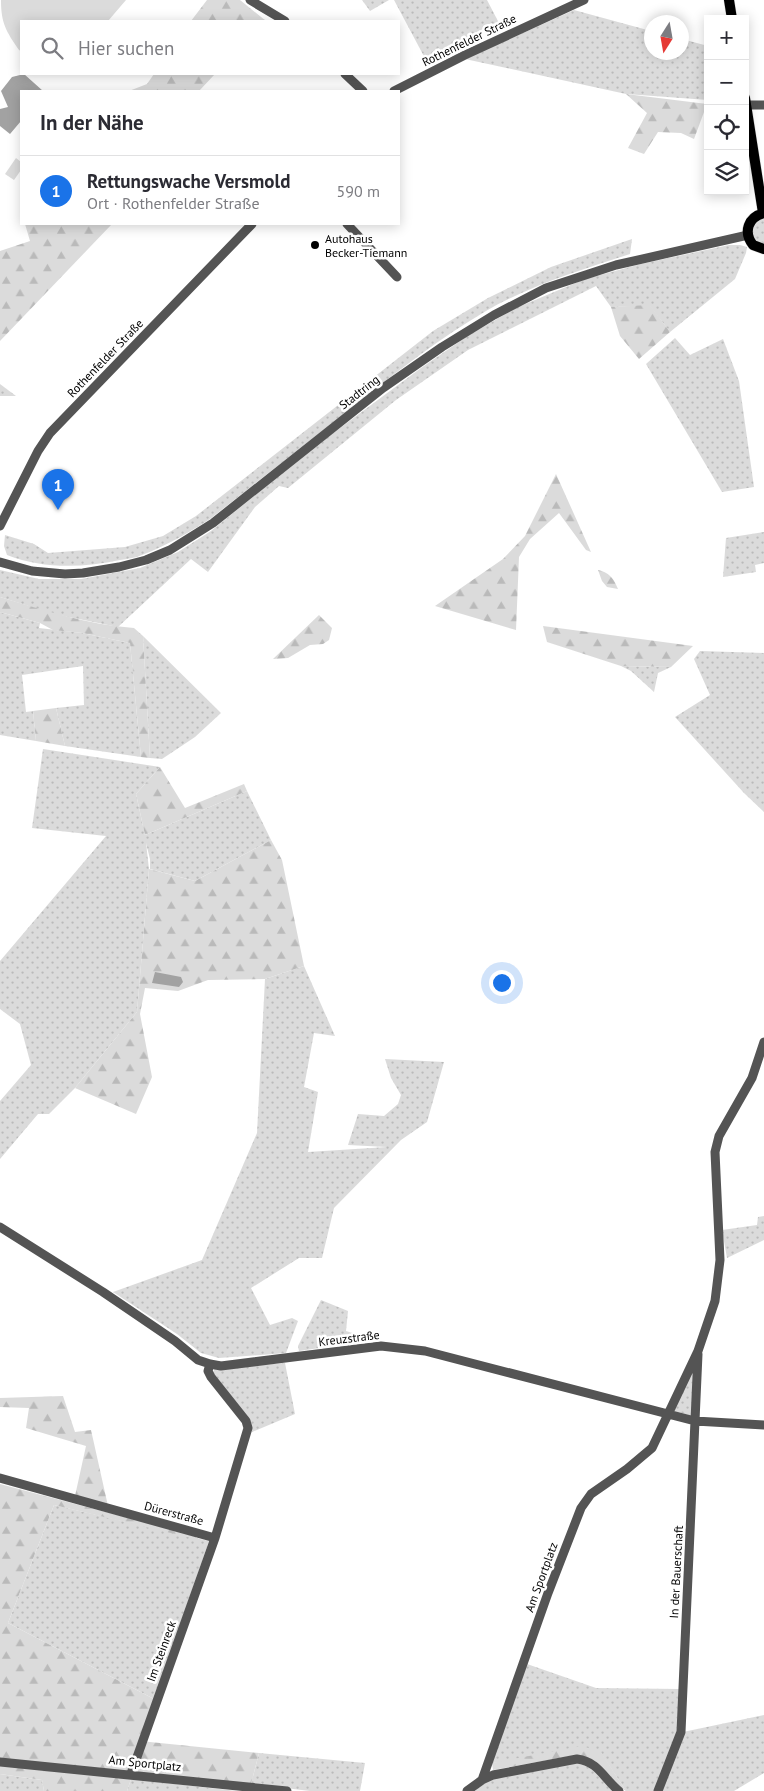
<!DOCTYPE html>
<html lang="de">
<meta charset="utf-8">
<style>
:root{--surface:#fff;--page:#f2f2f3;--text:#2b2b33;--muted:#7c7c81;--line:#e1e1e2;--accent:#1a73e8}
body{margin:0;font-family:"PT Sans",sans-serif;background:var(--page);color:var(--text)}
.controls{position:absolute;right:15px;top:15px;display:grid;overflow:hidden;border-radius:0px;box-shadow:0 2px 12px #0003}
.controls button{width:45px;height:45px;display:grid;place-items:center;padding:0;border:0;border-bottom:1px solid var(--line);background:var(--surface);color:var(--text);font:25px sans-serif}
.compass{position:absolute;left:644px;top:15px;width:45px;height:45px;border-radius:50%;background:var(--surface);box-shadow:0 2px 12px #0003;rotate:191deg}
.you{position:absolute;left:501px;top:982px;width:18px;height:18px;margin:-12px;border:4px solid #fff;border-radius:50%;background:#1a73e8;box-shadow:0 0 0 8px #1a73e833}
.badge{display:grid;place-items:center;width:32px;height:32px;border-radius:50%;background:var(--accent);color:#fff;font-size:16px;font-weight:700}
.pin{position:absolute;translate:-50% -41px;filter:drop-shadow(0 1px 2px #0008)}
.pin::after{content:'';position:absolute;top:26px;width:18px;height:15px;background:inherit;clip-path:polygon(0 0,100% 0,50% 100%)}
.list{margin:0;padding:0;list-style:none}
h2{display:flex;justify-content:space-between;align-items:center;height:65px;margin:0;padding:0 20px;font-size:21px}
h2 small{font-size:16px;font-weight:400;color:var(--muted)}
.list li{display:grid;grid-template-columns:32px 1fr auto;gap:15px;align-items:center;box-sizing:border-box;height:70px;padding:0 20px;border-top:1px solid var(--line)}
.list b{display:block;font-size:19px;white-space:nowrap}
.list p{margin:0;font-size:16px;white-space:nowrap;color:var(--muted)}
.list em{font-size:16px;font-style:normal;color:var(--muted)}
.icon{flex:none;width:28px;height:28px;fill:none;stroke:currentColor;stroke-width:2;stroke-linecap:round;stroke-linejoin:round}
.map{position:relative;flex:none;width:764px;height:1791px;overflow:hidden}
.search{position:absolute;background:var(--surface);box-shadow:0 2px 12px #0003;left:20px;top:20px;width:380px;height:55px;display:flex;align-items:center;gap:12px;box-sizing:border-box;padding:0 18px;border-radius:0px;color:var(--muted);font-size:19px}
.panel{position:absolute;background:var(--surface);box-shadow:0 2px 12px #0003;left:20px;top:90px;width:380px;height:135px;border-radius:0px}
.map>svg:first-child{display:block}
.grass{fill:url(#grass-dots)}
.forest{fill:url(#forest-firs)}
.pitch{fill:#dbdbdb}
.water{fill:#a2a2a2}
.lines{fill:none;stroke-linecap:round;stroke-linejoin:round}
.major-casing{stroke:#dbdbdb;stroke-width:11}
.minor{stroke:#545454;stroke-width:9}
.major{stroke:#000;stroke-width:10}
.poi-dot{fill:#000;stroke:#fff;stroke-width:2}
.labels{text-anchor:middle;dominant-baseline:central;stroke-width:5;stroke-linejoin:round;paint-order:stroke}
.street-label{font-size:12px;fill:#000;stroke:#fff}
.poi-label{font-size:12px;fill:#000;stroke:#fff;text-anchor:start}
</style>
<div class="map">
<svg width="764" height="1791" viewBox="0 0 764 1791">
<defs>
<pattern id="grass-dots" width="8" height="8" patternUnits="userSpaceOnUse" patternTransform="scale(1.25)"><rect width="8" height="8" fill="#dbdbdb"/><path d="M2 2h.1M6 6h.1" fill="none" stroke="#bababa" stroke-width="1.8" stroke-linecap="round"/></pattern>
<pattern id="forest-firs" width="22" height="20" patternUnits="userSpaceOnUse" patternTransform="scale(1.25)"><rect width="22" height="20" fill="#dbdbdb"/><path d="M5 1l3.5 6h-7zM16 11l3.5 6h-7z" fill="#bababa"/></pattern>
</defs>
<rect width="100%" height="100%" fill="#fff"/>
<path class="grass" d="M 362,0 L 389,0 L 370,11 Z
M 394,0 L 487,0 L 500,25 L 427,62 Z
M 574,10 L 651,31 L 652,52 L 682,52 L 682,39 L 708,46 L 708,100 L 626,94 L 465,59 Z
M 764,216 L 764,246 L 754,241 L 752,227 Z
M 632,239 L 630,254 C 581,270 531,285 486,311 C 440,338 398,371 356,404 C 307,443 258,481 210,519 C 188,533 166,546 142,555 C 135,558 127,559 120,560 C 82,568 43,569 7,555 L 4,546 L 5,535 L 34,544 L 48,553 L 125,547 L 163,536 L 196,516 L 433,331 L 488,298 L 551,267 Z
M 729,245 L 740,245 L 747,247 L 746,253 L 735,279 L 670,332 L 650,306 L 611,307 L 596,286 L 468,350 L 396,400 L 288,488 L 279,486 L 255,507 L 208,572 L 191,559 L 118,627 L 54,614 L 0,597 L 0,570 L 39,579 L 81,579 L 140,568 L 178,552 L 211,531 L 313,448 L 421,368 L 469,335 L 516,308 L 585,279 L 641,264 Z
M 675,338 L 690,355 L 723,339 L 739,381 L 754,487 L 722,492 L 646,364 Z
M 0,384 L 16,396 L 0,396 Z
M 764,532 L 764,563 L 755,565 L 756,572 L 723,577 L 726,538 Z
M 0,612 L 40,623 L 39,628 L 82,633 L 130,643 L 141,757 L 65,746 L 56,708 L 84,705 L 83,666 L 22,675 L 26,712 L 33,711 L 36,741 L 0,735 Z
M 143,636 L 221,713 L 195,737 L 162,759 L 150,758 Z
M 700,651 L 764,653 L 764,812 L 744,793 L 675,717 L 710,695 L 694,659 Z
M 621,666 L 671,667 L 658,673 L 654,692 L 631,671 Z
M 43,749 L 160,767 L 136,794 L 145,835 L 247,791 L 271,840 L 195,881 L 150,869 L 150,859 L 146,843 L 149,869 L 137,1012 L 75,1088 L 49,1114 L 38,1114 L 0,1159 L 0,1101 L 31,1065 L 20,1024 L 0,1009 L 0,961 L 106,836 L 32,828 Z
M 304,966 L 335,1036 L 314,1033 L 304,1087 L 318,1092 L 308,1152 L 387,1147 L 348,1145 L 358,1114 L 384,1116 L 398,1104 L 401,1095 L 391,1078 L 385,1059 L 444,1062 L 427,1122 L 401,1140 L 334,1208 L 322,1258 L 299,1258 L 251,1288 L 270,1325 L 292,1318 L 298,1321 L 286,1353 L 219,1358 L 201,1353 L 177,1334 L 113,1292 L 202,1260 L 257,1133 L 265,979 Z
M 764,1216 L 764,1240 L 727,1258 L 722,1230 L 757,1225 L 758,1217 Z
M 321,1300 L 348,1311 L 346,1331 L 374,1340 L 299,1351 L 298,1346 Z
M 285,1363 L 295,1414 L 252,1432 L 247,1418 L 213,1375 L 214,1369 Z
M 693,1368 L 692,1416 L 674,1411 Z
M 54,1505 L 209,1541 L 154,1699 L 8,1623 Z
M 527,1664 L 596,1688 L 679,1689 L 678,1730 L 655,1791 L 626,1791 L 601,1753 L 492,1763 Z
M 764,1715 L 764,1773 L 734,1791 L 661,1791 L 683,1732 Z
M 259,1753 L 365,1763 L 360,1791 L 310,1791 L 251,1784 Z
M 575,1763 L 592,1766 L 615,1791 L 475,1791 L 487,1781 L 499,1776 Z
M 0,1774 L 42,1780 L 44,1791 L 0,1791 Z
M 131,1779 L 237,1791 L 127,1791 Z"/>
<path class="forest" d="M 207,0 L 240,0 L 266,21 L 191,21 Z
M 154,74 L 215,74 L 199,91 L 129,91 L 147,84 Z
M 626,94 L 707,104 L 694,139 L 681,133 L 658,132 L 644,154 L 628,148 L 647,113 Z
M 25,224 L 112,224 L 0,341 L 0,251 L 30,241 Z
M 650,305 L 670,332 L 639,359 L 620,336 L 611,307 Z
M 556,474 L 591,552 L 586,550 L 559,513 L 530,539 L 519,557 L 516,630 L 435,606 L 503,559 L 525,536 Z
M 598,570 C 609,572 614,579 618,589 L 607,587 L 602,581 Z
M 0,597 C 44,610 88,625 134,628 L 143,636 L 150,758 L 141,757 L 130,643 L 82,633 L 53,630 L 40,623 L 0,612 Z
M 319,615 L 332,628 L 329,640 L 323,644 L 310,645 L 288,658 L 273,659 Z
M 543,626 L 693,646 L 671,667 L 621,666 L 547,642 Z
M 56,708 L 65,746 L 36,741 L 33,711 Z
M 160,767 L 185,808 L 244,784 L 247,791 L 145,835 L 136,794 Z
M 271,840 L 282,860 L 304,966 L 265,979 L 208,980 L 178,991 L 145,988 L 140,1014 L 152,1077 L 136,1114 L 75,1088 L 137,1012 L 149,869 L 195,881 Z
M 63,1396 L 75,1432 L 91,1430 L 108,1506 L 75,1496 L 86,1446 L 26,1428 L 29,1408 L 0,1407 L 0,1398 Z
M 0,1484 L 196,1536 L 196,1539 L 54,1505 L 8,1623 L 154,1699 L 140,1741 L 259,1753 L 251,1784 L 131,1779 L 127,1791 L 44,1791 L 42,1780 L 0,1774 Z
M 582,1746 L 601,1752 L 626,1791 L 611,1779 L 595,1761 L 576,1755 L 493,1770 L 492,1763 Z"/>
<path class="pitch" d="M 1,0 L 126,0 L 108,21 L 21,21 L 21,51 L 19,50 C 6,31 1,23 1,0 Z
M 16,158 L 21,162 L 21,170 L 14,180 L 5,174 Z"/>
<path class="water" d="M 24,74 L 43,91 L 21,91 L 21,121 L 10,134 L 0,126 L 0,109 L 8,107 L 1,91 L 12,77 Z
M 155,972 L 181,977 L 183,982 L 179,987 L 152,983 Z"/>
<g class="lines">
<defs>
<path id="major" d="M 729,0 L 732,19
M 745,98 L 763,213
M 764,213 C 748,217 743,232 753,245 L 764,249"/>
</defs>
<use href="#major" class="major-casing"/>
<path class="minor" d="M 250,0 L 285,21
M 345,74 L 363,91
M 394,91 L 465,55 L 584,0
M 746,105 L 764,105
M 347,224 L 397,277
M 0,526 L 38,451 L 50,433 L 252,224
M 0,562 L 32,571 L 65,574 L 83,573 L 119,567 L 146,560 L 170,550 L 213,523 L 383,388 L 442,347 L 494,315 L 546,288 L 616,265 L 748,235
M 0,1227 L 103,1292 L 175,1341 L 198,1360 L 210,1364 L 221,1366 L 381,1346 L 425,1351 L 695,1421 L 764,1425
M 0,1478 L 215,1538
M 0,1762 L 287,1791
M 131,1774 L 215,1538 L 248,1428 L 246,1421 L 211,1377 L 208,1371 L 210,1364
M 482,1780 L 548,1593 L 581,1508 L 591,1494 L 627,1469 L 652,1448 L 698,1351 L 715,1301 L 720,1260 L 715,1152 L 719,1136 L 752,1078 L 764,1042
M 467,1791 L 482,1780 L 493,1775 L 577,1759 C 599,1762 603,1778 619,1791
M 658,1791 L 681,1732 L 698,1354"/>
<use href="#major" class="major"/>
</g>
<circle class="poi-dot" cx="315" cy="245" r="5"/>
<g class="labels">
<g class="street-label">
<text transform="translate(469 40) rotate(-26)">Rothenfelder Straße</text>
<text transform="translate(105 358) rotate(-46)">Rothenfelder Straße</text>
<text transform="translate(359 392) rotate(-38)">Stadtring</text>
<text transform="translate(349 1338) rotate(-7)">Kreuzstraße</text>
<text transform="translate(174 1513) rotate(15)">Dürerstraße</text>
<text transform="translate(676 1572) rotate(-87)">In der Bauerschaft</text>
<text transform="translate(541 1577) rotate(-70)">Am Sportplatz</text>
<text transform="translate(161 1651) rotate(-70)">Im Steinreck</text>
<text transform="translate(145 1763) rotate(6)">Am Sportplatz</text>
</g>
<g class="poi-label">
<text x="325" y="238">Autohaus<tspan x="325" dy="14">Becker-Tiemann</tspan></text>
</g>
</g>
</svg>
<div class="controls">
<button>+</button>
<button>−</button>
<button><svg class="icon" aria-label="locate" viewBox="0 0 24 24"><circle cx="12" cy="12" r="6"/><path d="M12 2v4M12 18v4M2 12h4M18 12h4"/></svg></button>
<button><svg class="icon" aria-label="layers" viewBox="0 0 24 24"><path d="M12 4l9 5-9 5-9-5zM3 14l9 5 9-5"/></svg></button>
</div>
<svg class="compass" viewBox="-18 -18 36 36"><path d="M0-13l5 13h-10z" fill="#e53935"/><path d="M0 13l5-13h-10z" fill="#7c7c81"/></svg>
<div class="you"></div>
<div class="pin badge" style="left:58px;top:510px">1</div>
<div class="search"><svg class="icon" aria-label="search" viewBox="0 0 24 24"><circle cx="10" cy="10" r="6"/><path d="M15 15l6 6"/></svg>Hier suchen</div>
<section class="panel">
<h2>In der Nähe<small></small></h2>
<ul class="list">
<li><span class="badge">1</span><div><b>Rettungswache Versmold</b><p>Ort · Rothenfelder Straße</p></div><em>590 m</em></li>
</ul>
</section>
</div>
